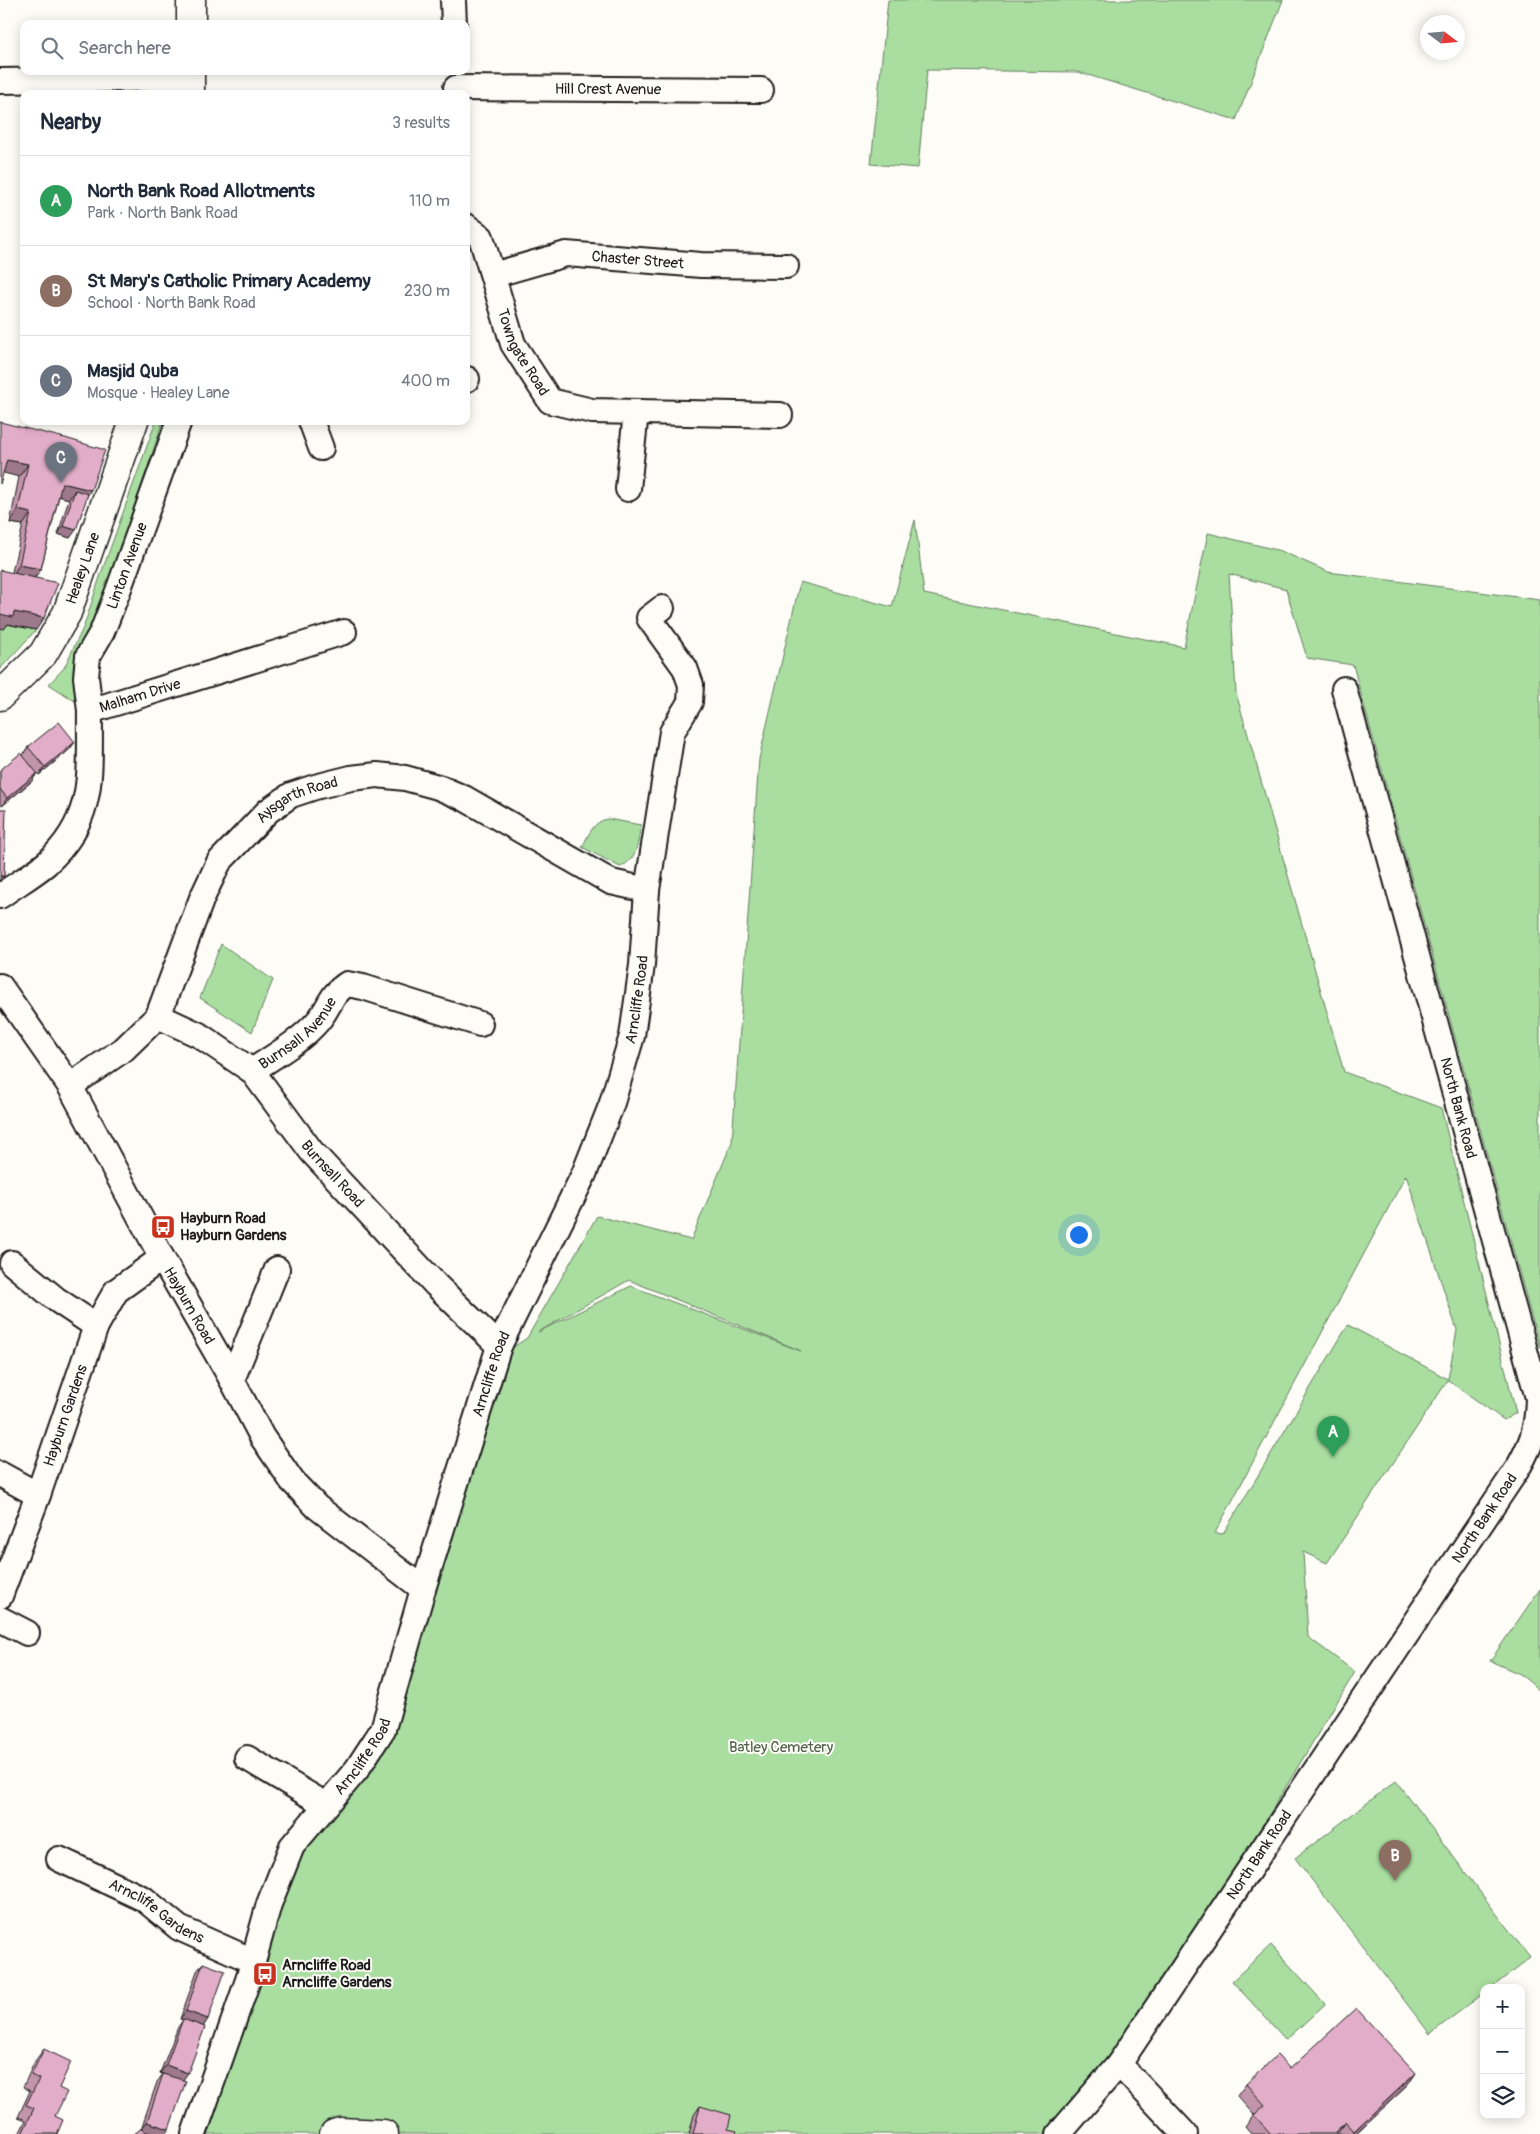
<!DOCTYPE html>
<meta charset="utf-8">
<style>
:root{--surface:#fff;--page:#f6f6f7;--text:#1f2937;--muted:#747a83;--line:#e0e1e3;--accent:#c8321e}
body{margin:0;font-family:Pangolin,sans-serif;background:var(--page);color:var(--text)}
.controls{position:absolute;right:15px;bottom:15px;display:grid;overflow:hidden;border-radius:10px;box-shadow:0 2px 12px #0003}
.controls button{width:45px;height:45px;display:grid;place-items:center;padding:0;border:0;border-bottom:1px solid var(--line);background:var(--surface);color:var(--text);font:25px sans-serif}
.compass{position:absolute;left:1420px;top:15px;width:45px;height:45px;border-radius:50%;background:var(--surface);box-shadow:0 2px 12px #0003;rotate:106deg}
.you{position:absolute;left:1078px;top:1234px;width:18px;height:18px;margin:-12px;border:4px solid #fff;border-radius:50%;background:#1a73e8;box-shadow:0 0 0 8px #1a73e833}
.badge{display:grid;place-items:center;width:32px;height:32px;border-radius:50%;background:var(--accent);color:#fff;font-size:16px;font-weight:700}
.pin{position:absolute;translate:-50% -41px;filter:drop-shadow(0 1px 2px #0008)}
.pin::after{content:'';position:absolute;top:26px;width:18px;height:15px;background:inherit;clip-path:polygon(0 0,100% 0,50% 100%)}
.list{margin:0;padding:0;list-style:none}
h2{display:flex;justify-content:space-between;align-items:center;height:65px;margin:0;padding:0 20px;font-size:21px}
h2 small{font-size:16px;font-weight:400;color:var(--muted)}
.list li{display:grid;grid-template-columns:32px 1fr auto;gap:15px;align-items:center;box-sizing:border-box;height:90px;padding:0 20px;border-top:1px solid var(--line)}
.list b{display:block;font-size:19px;white-space:nowrap}
.list p{margin:0;font-size:16px;white-space:nowrap;color:var(--muted)}
.list em{font-size:16px;font-style:normal;color:var(--muted)}
.icon{flex:none;width:28px;height:28px;fill:none;stroke:currentColor;stroke-width:2;stroke-linecap:round;stroke-linejoin:round}
.map{position:relative;flex:none;width:1540px;height:2134px;overflow:hidden}
.search{position:absolute;background:var(--surface);box-shadow:0 2px 12px #0003;left:20px;top:20px;width:450px;height:55px;display:flex;align-items:center;gap:12px;box-sizing:border-box;padding:0 18px;border-radius:10px;color:var(--muted);font-size:19px}
.panel{position:absolute;background:var(--surface);box-shadow:0 2px 12px #0003;left:20px;top:90px;width:450px;height:335px;border-radius:10px}
.map>svg:first-child{display:block}
.green{fill:#aadea0;stroke:#637d5e;fill-rule:evenodd}
.lines{fill:none;stroke-linecap:round;stroke-linejoin:round}
.street-casing{stroke:#1c1c1c;stroke-width:28}
.secondary-casing{stroke:#1c1c1c;stroke-width:31}
.street{stroke:#fdfcf7;stroke-width:24}
.secondary{stroke:#fdfcf7;stroke-width:28}
.wall{fill:#c295ac;stroke:#1c1c1c}
.shaded-wall{fill:#9e798c;stroke:#1c1c1c}
.building{fill:#e1adc8;stroke:#1c1c1c}
.labels{text-anchor:middle;dominant-baseline:central;stroke-width:4;stroke-linejoin:round;paint-order:stroke}
.street-label{font-size:15px;fill:#1c1c1c;stroke:#fdfcf7}
.poi-label{font-size:15px;font-weight:bold;fill:#1c1c1c;stroke:#fdfcf7;text-anchor:start}
.park-label{font-size:15px;fill:#4e604a;stroke:#fdfcf7}
</style>
<div class="map">
<svg width="1540" height="2134" viewBox="0 0 1540 2134">
<rect width="100%" height="100%" fill="#fdfcf7"/>
<filter id="ink" filterUnits="userSpaceOnUse"><feTurbulence type="fractalNoise" baseFrequency=".02" numOctaves="2"/><feDisplacementMap in="SourceGraphic" scale="10" xChannelSelector="R" yChannelSelector="G"/><feConvolveMatrix kernelMatrix="1 2 1 2 8 2 1 2 1" color-interpolation-filters="sRGB"/></filter>
<g filter="url(#ink)">
<path class="green" d="M 888,0 L 1283,0 L 1236,120 L 1078,72 L 927,70 L 918,168 L 871,164 Z
M 156,421 L 163,421 L 115,565 L 81,705 L 49,684 L 64,668 L 84,626 L 101,574 Z
M 915,520 L 924,594 L 1184,647 L 1208,533 L 1281,551 L 1328,572 L 1540,600 L 1540,1348 L 1353,665 L 1307,658 L 1286,589 L 1229,574 L 1236,693 L 1344,1072 L 1441,1108 L 1516,1413 L 1504,1420 L 1448,1380 L 1327,1563 L 1303,1552 L 1308,1637 L 1355,1672 L 1119,2064 L 1059,2134 L 194,2134 L 292,1846 L 357,1769 L 498,1357 L 527,1338 L 597,1216 L 691,1240 L 732,1142 L 759,759 L 800,582 L 892,607 ZM 1406,1175 L 1457,1330 L 1448,1379 L 1348,1325 L 1223,1534 L 1215,1533 ZM 629,1280 L 801,1351 L 631,1286 L 538,1332 Z
M 5,624 L 36,630 L 0,669 L 0,628 L 4,629 Z
M 608,819 L 641,825 C 637,844 639,858 620,867 L 582,847 C 589,835 593,821 608,819 Z
M 221,944 L 273,980 L 252,1032 L 200,998 Z
M 1540,1589 L 1540,1691 L 1520,1674 L 1490,1661 Z
M 1396,1781 L 1530,1958 L 1491,1988 L 1484,1988 L 1484,1993 L 1430,2034 L 1295,1858 Z
M 1271,1945 L 1325,2004 L 1286,2040 L 1232,1981 Z"/>
<g class="lines">
<defs>
<g id="street">
<path d="M 453,0 L 454,24"/>
<path d="M 0,81 L 190,78"/>
<path id="s1" d="M 456,88 L 761,90"/>
<path id="s2" d="M 466,226 L 481,237 L 513,344 L 550,401 L 592,411 L 780,415"/>
<path id="s3" d="M 493,275 L 566,254 L 701,265 L 786,266"/>
<path d="M 466,379 L 467,379"/>
<path d="M 311,421 L 321,448"/>
<path d="M 628,489 L 636,412"/>
<path id="s4" d="M 90,711 L 86,677 L 88,656 L 102,632 L 118,591 L 179,421"/>
<path id="s5" d="M 0,896 C 15,885 33,875 47,863 C 97,817 89,773 90,711 L 344,632"/>
<path id="s6" d="M 0,986 L 70,1086 L 162,1258 L 232,1380 L 262,1437 L 292,1481 L 317,1507 L 423,1589"/>
<path id="s7" d="M 158,1016 L 199,1035 L 252,1071 L 312,1152 L 436,1285 L 499,1346"/>
<path id="s8" d="M 252,1071 C 274,1056 301,1041 318,1021 C 330,1007 330,995 347,984 L 363,987 L 480,1024"/>
<path id="s9" d="M 70,1086 L 124,1049 L 158,1016 L 202,898 L 219,862 L 268,811 L 291,795 L 315,787 L 351,778 L 377,775 L 405,778 L 438,787 L 464,798 L 611,882 L 647,890"/>
<path d="M 12,1263 L 57,1300 L 96,1326"/>
<path d="M 232,1380 L 277,1269"/>
<path d="M 0,1474 L 38,1495"/>
<path id="s10" d="M 0,1596 L 38,1495 L 96,1326 L 116,1291 L 162,1258"/>
<path d="M 0,1619 L 27,1633"/>
<path d="M 247,1758 L 326,1805"/>
<path id="s11" d="M 59,1859 L 144,1899 L 179,1928 L 253,1961"/>
<path d="M 1119,2064 L 1185,2134"/>
<path id="s12" d="M 194,2134 L 248,1980 L 269,1904 L 292,1846 L 357,1769 L 383,1729 L 423,1589 L 499,1346 L 584,1174 L 611,1106 L 632,1036 L 642,965 L 647,890 L 672,732 L 690,702 L 691,685 L 685,668 L 649,618 L 662,608"/>
<path id="s13" d="M 1059,2134 L 1119,2064 L 1518,1468 C 1533,1441 1537,1429 1538,1398 L 1344,689"/>
</g>
<g id="secondary">
<path d="M 191,24 L 191,0"/>
<path d="M 190,94 L 190,71"/>
<path id="s14" d="M 0,696 L 43,654 L 67,613 L 134,421"/>
<path d="M 334,2134 L 340,2132 L 384,2134"/>
</g>
</defs>
<use href="#street" class="street-casing"/>
<use href="#secondary" class="secondary-casing"/>
<use href="#street" class="street"/>
<use href="#secondary" class="secondary"/>
</g>
<path class="wall" d="M 0,422 L 88,494 L 70,538 L 58,534 L 69,499 L 59,496 L 41,569 L 35,578 L 36,630 L 8,624 L 4,629 L 12,572 L 23,525 L 10,523 L 19,477 Z
M 75,742 L 69,750 L 39,775 L 37,773 L 32,781 L 2,806 L 0,804 L 0,770 L 23,755 L 28,747 Z
M 203,1963 L 208,2019 L 203,2026 L 183,2080 L 165,2134 L 153,2134 L 141,2129 L 157,2082 L 163,2074 L 160,2073 L 178,2027 L 183,2020 L 180,2019 L 197,1971 Z
M 44,2049 L 59,2088 L 55,2116 L 57,2134 L 19,2134 L 26,2120 L 18,2117 L 30,2091 L 23,2087 L 35,2061 Z
M 1290,2069 L 1408,2085 L 1355,2134 L 1251,2134 L 1245,2127 L 1254,2115 L 1237,2096 L 1246,2084 Z
M 700,2106 L 728,2129 L 736,2134 L 689,2134 L 694,2115 Z"/>
<path class="shaded-wall" d="M 7,460 L 28,464 L 19,477 L 0,472 Z
M 62,483 L 91,490 L 83,502 L 75,490 L 69,499 L 54,495 Z
M 18,510 L 31,513 L 23,525 L 10,523 Z
M 63,526 L 76,530 L 70,538 L 58,534 Z
M 19,565 L 41,569 L 32,581 L 11,577 Z
M 14,612 L 44,618 L 36,630 L 8,624 L 4,629 L 0,628 L 0,614 Z
M 75,742 L 69,750 L 39,775 L 45,767 Z
M 37,773 L 32,781 L 2,806 L 7,798 Z
M 0,876 L 4,876 L 0,882 Z
M 186,2011 L 208,2019 L 203,2027 L 180,2019 Z
M 166,2065 L 188,2073 L 182,2081 L 160,2073 Z
M 1416,2073 L 1408,2085 L 1355,2134 L 1352,2134 L 1354,2131 Z
M 147,2122 L 169,2129 L 165,2134 L 153,2134 L 141,2130 Z
M 1346,2122 L 1337,2134 L 1335,2132 Z"/>
<path class="building" d="M 0,422 L 65,438 L 105,450 L 91,490 L 62,483 L 41,569 L 19,565 L 31,513 L 18,510 L 28,464 L 7,460 L 0,484 Z
M 75,490 L 88,494 L 76,530 L 63,526 Z
M 0,570 L 58,583 L 44,618 L 14,612 L 13,617 L 0,614 Z
M 59,722 L 75,742 L 45,767 L 28,747 Z
M 21,753 L 37,773 L 7,798 L 0,789 L 0,770 Z
M 0,809 L 6,809 L 4,876 L 0,876 Z
M 203,1963 L 225,1971 L 208,2019 L 186,2011 Z
M 1356,2008 L 1416,2073 L 1354,2131 L 1346,2122 L 1335,2132 L 1337,2134 L 1271,2134 L 1254,2115 L 1265,2105 L 1246,2084 L 1277,2055 L 1290,2069 Z
M 183,2019 L 205,2027 L 188,2073 L 166,2065 Z
M 44,2049 L 71,2062 L 59,2088 L 67,2092 L 55,2116 L 63,2120 L 57,2134 L 22,2134 L 34,2108 L 26,2105 L 39,2079 L 31,2075 Z
M 163,2074 L 186,2081 L 169,2129 L 147,2122 Z
M 700,2106 L 731,2115 L 728,2129 L 737,2131 L 736,2134 L 693,2134 Z
M 142,2128 L 146,2134 L 134,2134 Z"/>
</g>
<defs>
<symbol id="bus-square" viewBox="-11 -11 22 22"><rect x="-9" y="-9" width="18" height="18" rx="4" fill="#c8321e" stroke="#fdfcf7"/><path d="M-5-6H5V4H4V6H2V4H-2V6H-4V4H-5ZM-3.5-4V0h7V-4ZM-3.5 1.2v1.5H-2V1.2ZM2 1.2v1.5H3.5V1.2Z" fill="#fff"/></symbol>
</defs>
<g fill-rule="evenodd">
<use href="#bus-square" x="149" y="1213" width="28" height="28"/>
<use href="#bus-square" x="251" y="1960" width="28" height="28"/>
</g>
<g class="labels">
<g class="street-label">
<text stroke="none"><textPath href="#s1" startOffset="152">Hill Crest Avenue</textPath></text>
<text stroke="none"><textPath href="#s3" startOffset="148">Chaster Street</textPath></text>
<text stroke="none"><textPath href="#s2" startOffset="142">Towngate Road</textPath></text>
<text stroke="none"><textPath href="#s4" startOffset="154">Linton Avenue</textPath></text>
<text stroke="none"><textPath href="#s14" startOffset="155">Healey Lane</textPath></text>
<text stroke="none"><textPath href="#s5" startOffset="274">Malham Drive</textPath></text>
<text stroke="none"><textPath href="#s9" startOffset="381">Aysgarth Road</textPath></text>
<text stroke="none"><textPath href="#s12" startOffset="1228">Arncliffe Road</textPath></text>
<text stroke="none"><textPath href="#s8" startOffset="60">Burnsall Avenue</textPath></text>
<text transform="translate(1458 1108) rotate(75)">North Bank Road</text>
<text stroke="none"><textPath href="#s7" startOffset="240">Burnsall Road</textPath></text>
<text stroke="none"><textPath href="#s6" startOffset="372">Hayburn Road</textPath></text>
<text stroke="none"><textPath href="#s12" startOffset="824">Arncliffe Road</textPath></text>
<text stroke="none"><textPath href="#s10" startOffset="192">Hayburn Gardens</textPath></text>
<text stroke="none"><textPath href="#s13" startOffset="749">North Bank Road</textPath></text>
<text stroke="none"><textPath href="#s12" startOffset="419">Arncliffe Road</textPath></text>
<text stroke="none"><textPath href="#s13" startOffset="344">North Bank Road</textPath></text>
<text stroke="none"><textPath href="#s11" startOffset="111">Arncliffe Gardens</textPath></text>
</g>
<g class="poi-label">
<text x="180" y="1218">Hayburn Road<tspan x="180" dy="17">Hayburn Gardens</tspan></text>
<text x="282" y="1965">Arncliffe Road<tspan x="282" dy="17">Arncliffe Gardens</tspan></text>
</g>
<g class="park-label">
<text x="781" y="1747">Batley Cemetery</text>
</g>
</g>
</svg>
<div class="controls">
<button>+</button>
<button>−</button>
<button><svg class="icon" aria-label="layers" viewBox="0 0 24 24"><path d="M12 4l9 5-9 5-9-5zM3 14l9 5 9-5"/></svg></button>
</div>
<svg class="compass" viewBox="-18 -18 36 36"><path d="M0-13l5 13h-10z" fill="#e53935"/><path d="M0 13l5-13h-10z" fill="#747a83"/></svg>
<div class="you"></div>
<div class="pin badge" style="left:1333px;top:1457px;background:#2e9e5b">A</div>
<div class="pin badge" style="left:1395px;top:1881px;background:#8d6e63">B</div>
<div class="pin badge" style="left:61px;top:483px;background:#6b7280">C</div>
<div class="search"><svg class="icon" aria-label="search" viewBox="0 0 24 24"><circle cx="10" cy="10" r="6"/><path d="M15 15l6 6"/></svg>Search here</div>
<section class="panel">
<h2>Nearby<small>3 results</small></h2>
<ul class="list">
<li><span class="badge" style="background:#2e9e5b">A</span><div><b>North Bank Road Allotments</b><p>Park · North Bank Road</p></div><em>110 m</em></li>
<li><span class="badge" style="background:#8d6e63">B</span><div><b>St Mary's Catholic Primary Academy</b><p>School · North Bank Road</p></div><em>230 m</em></li>
<li><span class="badge" style="background:#6b7280">C</span><div><b>Masjid Quba</b><p>Mosque · Healey Lane</p></div><em>400 m</em></li>
</ul>
</section>
</div>
